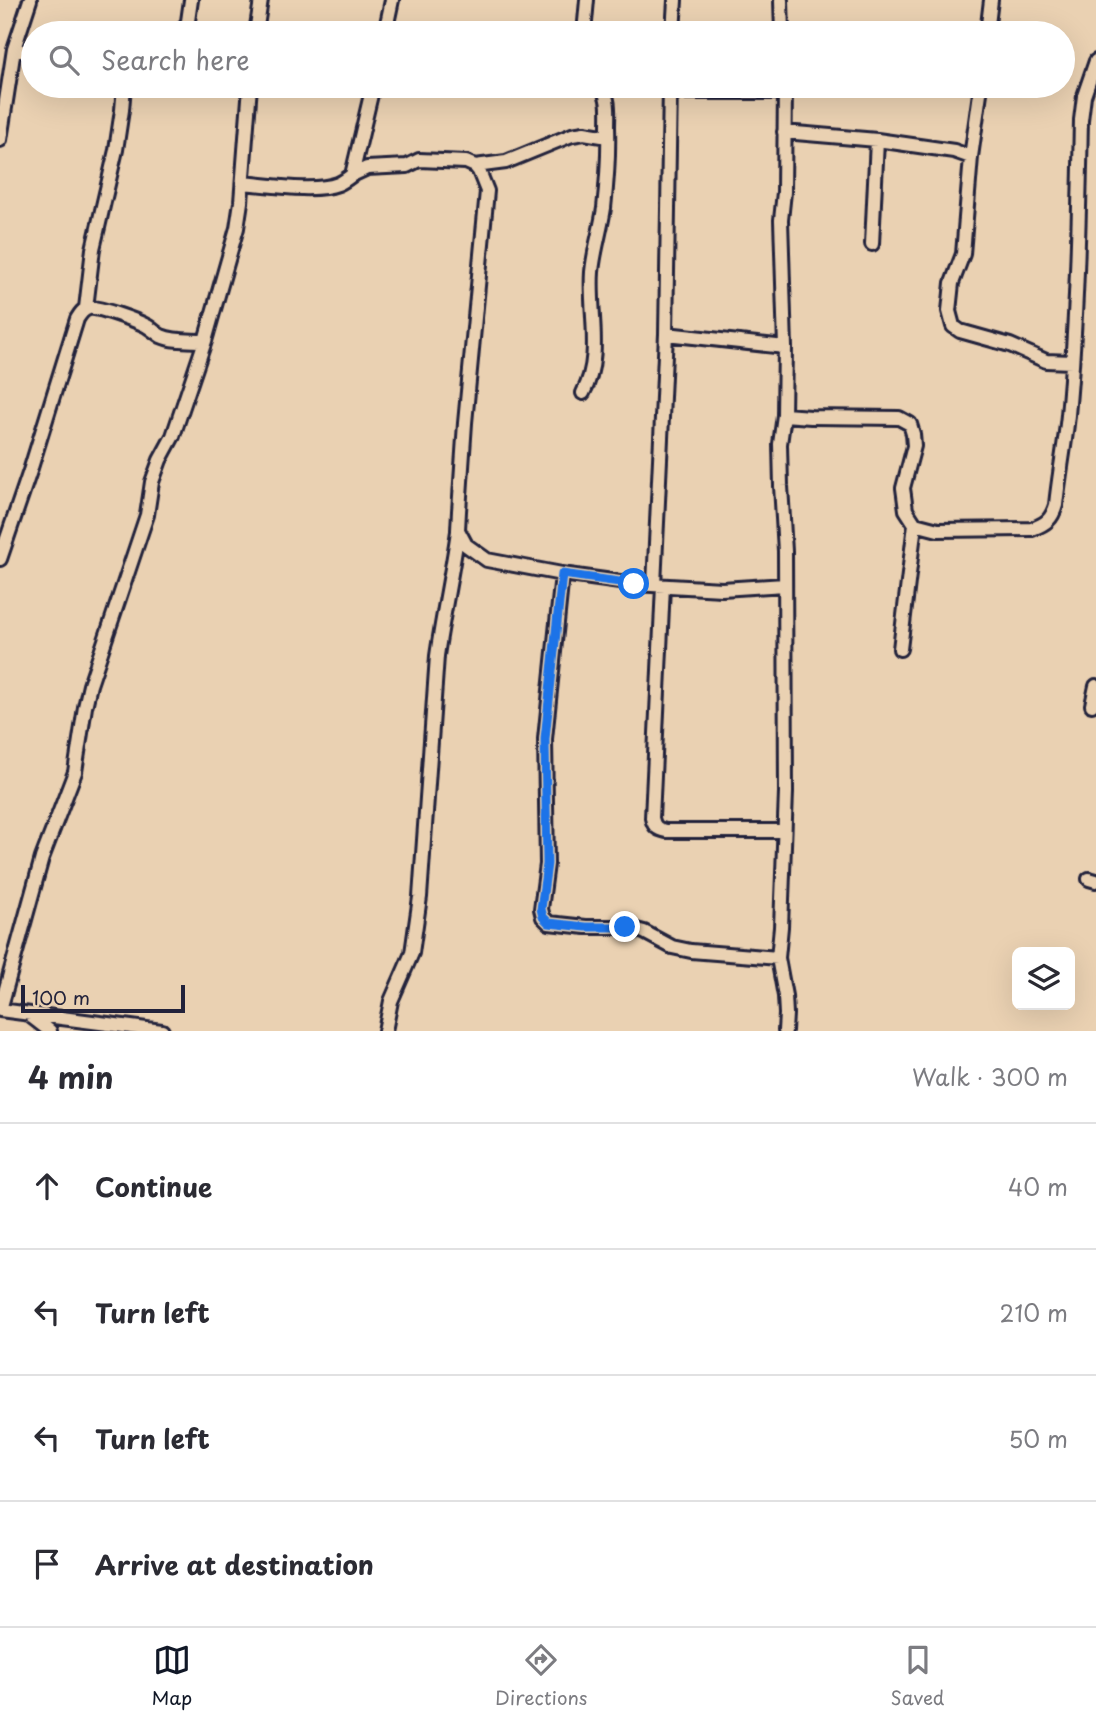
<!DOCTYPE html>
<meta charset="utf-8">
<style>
:root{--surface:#fff;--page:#f7f7f7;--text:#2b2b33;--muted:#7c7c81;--line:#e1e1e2;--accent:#111827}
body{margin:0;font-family:"Playpen Sans",sans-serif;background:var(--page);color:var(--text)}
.controls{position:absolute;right:21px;bottom:21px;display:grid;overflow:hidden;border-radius:10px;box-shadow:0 7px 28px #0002}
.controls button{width:63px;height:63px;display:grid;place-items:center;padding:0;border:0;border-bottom:2px solid var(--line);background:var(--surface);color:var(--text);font:35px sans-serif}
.scale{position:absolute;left:21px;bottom:18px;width:164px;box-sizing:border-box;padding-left:7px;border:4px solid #22223b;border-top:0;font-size:19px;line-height:24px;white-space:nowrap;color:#22223b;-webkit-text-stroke:5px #ead1b2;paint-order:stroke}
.stop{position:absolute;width:21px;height:21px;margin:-16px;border:5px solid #1a73e8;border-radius:50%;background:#fff}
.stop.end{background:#1a73e8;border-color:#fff;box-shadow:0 2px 7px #0008}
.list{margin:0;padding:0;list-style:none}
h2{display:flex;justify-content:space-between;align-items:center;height:91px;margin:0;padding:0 28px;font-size:30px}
h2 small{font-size:23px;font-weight:400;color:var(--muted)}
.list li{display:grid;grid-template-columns:46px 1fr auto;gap:21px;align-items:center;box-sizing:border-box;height:126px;padding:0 28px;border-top:2px solid var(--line)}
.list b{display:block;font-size:26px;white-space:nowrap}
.list em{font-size:23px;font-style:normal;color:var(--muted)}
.icon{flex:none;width:38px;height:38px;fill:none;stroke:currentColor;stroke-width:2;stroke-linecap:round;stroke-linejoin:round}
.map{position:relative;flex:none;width:1096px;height:1031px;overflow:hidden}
.search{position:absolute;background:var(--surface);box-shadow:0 7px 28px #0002;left:21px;right:21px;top:21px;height:77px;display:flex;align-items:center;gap:18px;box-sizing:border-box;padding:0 24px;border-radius:38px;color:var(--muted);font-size:26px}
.sheet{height:595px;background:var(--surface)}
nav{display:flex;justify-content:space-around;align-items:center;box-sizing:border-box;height:98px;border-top:2px solid var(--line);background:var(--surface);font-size:19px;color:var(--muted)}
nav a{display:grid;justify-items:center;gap:4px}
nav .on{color:var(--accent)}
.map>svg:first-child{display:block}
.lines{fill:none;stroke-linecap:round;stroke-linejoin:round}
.minor-casing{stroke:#22223b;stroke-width:18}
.minor{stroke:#ead1b2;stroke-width:12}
.route{stroke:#1a73e8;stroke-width:9}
</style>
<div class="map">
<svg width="1096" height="1031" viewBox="0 0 1096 1031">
<rect width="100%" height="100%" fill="#ead1b2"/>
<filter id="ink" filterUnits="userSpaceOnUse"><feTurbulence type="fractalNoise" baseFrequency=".0143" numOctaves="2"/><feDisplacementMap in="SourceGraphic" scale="14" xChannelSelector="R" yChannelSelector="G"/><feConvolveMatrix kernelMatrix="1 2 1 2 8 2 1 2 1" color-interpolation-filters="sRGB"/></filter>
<g filter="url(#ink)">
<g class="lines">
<defs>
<path id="minor" d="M 781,0 L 782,33
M 182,33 L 188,21 L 191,0
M 256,33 L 261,0
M 385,33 L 392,0
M 584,33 L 587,0
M 673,33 L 675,0
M 987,33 L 991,0
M 14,49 L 33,53
M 981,86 L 971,157 L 963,254 L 952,283 L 949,311 L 953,326 L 960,331 L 1010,345 L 1046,361 L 1072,362
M 670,92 L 785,92
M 784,132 L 877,140 L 954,151 L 971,157
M 0,140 L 14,49 L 30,0
M 475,166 L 506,162 L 572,135 L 584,133 L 608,137
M 352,175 L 367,168 L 407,166 L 419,160 L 466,162 L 475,166 L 479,171 L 487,191 L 465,423 L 459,511 L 458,530 L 466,545 L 487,560 L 562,574 L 634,584 L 722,589 L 785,585
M 243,183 C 269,185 314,193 338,184 C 343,182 348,178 352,175 L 373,86
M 872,244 L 877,140
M 86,308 L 93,249 L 116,150 L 122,110 L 124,86
M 666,334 L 785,347
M 583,393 C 603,357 589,312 592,272 C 594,250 601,229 604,208 C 607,181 609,154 608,127 C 608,113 610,98 601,86
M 784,415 L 811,417 L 899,418 L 910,424 L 913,434 L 914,446 L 903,488 L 906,510 L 915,524 L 938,530 L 1032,529 C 1046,524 1052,519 1056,505 C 1059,475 1065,445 1068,415 C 1077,317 1079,219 1081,120 L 1084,96 L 1096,61
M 0,559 L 30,471 L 77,319 C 80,314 83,309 89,308 C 97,306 138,321 147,326 C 152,329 156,333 161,336 C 174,342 191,340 205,341
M 562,574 L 545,739 L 547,864 L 541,909 L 543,917 L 549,923 L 586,927 L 625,927 L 644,932 L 672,947 L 691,951 L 778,958
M 654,585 L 666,334 L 670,86
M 663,586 L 652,818 C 654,827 657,829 666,831 L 784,831
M 900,649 L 915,524
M 1092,705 L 1096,686
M 1089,879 L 1096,881
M 0,1010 L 42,858 L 75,772 L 85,707 L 90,685 L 147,515 L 152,482 L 160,460 L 173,436 L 205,341 L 237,228 L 241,202 L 250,86
M 0,1010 L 162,1031
M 28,1014 L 50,1031
M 385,1031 L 391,1001 L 412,953 L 420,897 L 437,656 C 443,614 452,573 458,531
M 785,1031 L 786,1014 L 785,996 L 778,958 L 781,927 L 786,792 L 785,551 L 781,486 L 780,444 L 784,415 L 785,347 L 781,220 L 784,192 L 785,86"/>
</defs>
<use href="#minor" class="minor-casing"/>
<use href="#minor" class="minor"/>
</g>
</g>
<g class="lines" filter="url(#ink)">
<path class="route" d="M 625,927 L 586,927 L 549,923 L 543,917 L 541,909 L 547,864 L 545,739 L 562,574 L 634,584"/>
</g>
</svg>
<div class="controls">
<button><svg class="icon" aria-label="layers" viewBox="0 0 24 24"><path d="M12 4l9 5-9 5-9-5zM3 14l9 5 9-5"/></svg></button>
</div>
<div class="scale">100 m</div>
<div class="stop" style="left:634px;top:584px"></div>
<div class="stop end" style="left:625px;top:927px"></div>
<div class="search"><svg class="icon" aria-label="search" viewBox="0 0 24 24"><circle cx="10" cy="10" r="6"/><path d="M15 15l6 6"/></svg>Search here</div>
</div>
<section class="sheet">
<h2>4 min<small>Walk · 300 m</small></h2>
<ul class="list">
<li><svg class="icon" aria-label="ahead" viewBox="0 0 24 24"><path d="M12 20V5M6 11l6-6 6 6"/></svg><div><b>Continue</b></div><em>40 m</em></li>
<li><svg class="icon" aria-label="left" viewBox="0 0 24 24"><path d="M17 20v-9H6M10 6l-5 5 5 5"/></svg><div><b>Turn left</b></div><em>210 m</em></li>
<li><svg class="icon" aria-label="left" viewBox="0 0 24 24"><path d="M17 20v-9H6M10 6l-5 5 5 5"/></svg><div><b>Turn left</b></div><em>50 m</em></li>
<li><svg class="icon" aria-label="arrive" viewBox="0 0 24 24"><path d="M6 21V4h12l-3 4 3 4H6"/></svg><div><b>Arrive at destination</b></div></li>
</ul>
</section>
<nav>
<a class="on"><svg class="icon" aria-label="map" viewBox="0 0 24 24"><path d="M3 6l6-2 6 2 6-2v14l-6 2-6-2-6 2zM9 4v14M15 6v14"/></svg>Map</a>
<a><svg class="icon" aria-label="directions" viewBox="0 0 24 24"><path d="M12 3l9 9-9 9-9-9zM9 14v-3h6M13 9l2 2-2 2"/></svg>Directions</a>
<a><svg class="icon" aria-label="saved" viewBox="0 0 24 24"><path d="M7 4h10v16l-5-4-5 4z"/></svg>Saved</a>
</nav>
